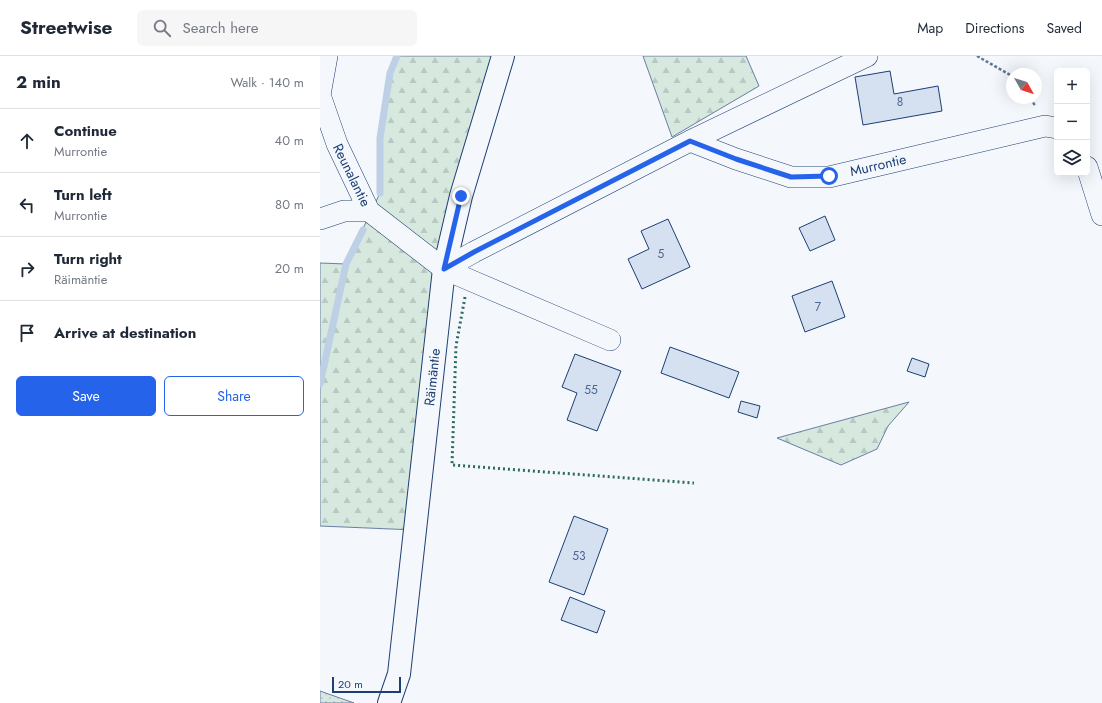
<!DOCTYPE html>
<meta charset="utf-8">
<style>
:root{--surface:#fff;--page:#f6f6f7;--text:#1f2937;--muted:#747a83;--line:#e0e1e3;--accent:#2563eb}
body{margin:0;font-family:Jost,sans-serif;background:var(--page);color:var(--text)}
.controls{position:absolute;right:12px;top:12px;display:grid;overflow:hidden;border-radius:6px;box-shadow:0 4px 16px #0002}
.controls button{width:36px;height:36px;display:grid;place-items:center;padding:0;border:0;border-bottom:1px solid var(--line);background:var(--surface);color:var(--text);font:20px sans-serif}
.compass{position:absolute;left:686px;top:12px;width:36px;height:36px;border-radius:50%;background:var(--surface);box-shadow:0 4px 16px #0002;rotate:129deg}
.scale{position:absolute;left:12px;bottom:10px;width:69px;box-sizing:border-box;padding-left:4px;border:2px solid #1d3f73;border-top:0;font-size:11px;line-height:14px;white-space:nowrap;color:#1d3f73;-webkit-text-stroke:3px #f4f7fb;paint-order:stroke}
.stop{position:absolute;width:12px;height:12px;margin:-9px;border:3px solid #2563eb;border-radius:50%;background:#fff}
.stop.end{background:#2563eb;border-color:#fff;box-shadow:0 1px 4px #0008}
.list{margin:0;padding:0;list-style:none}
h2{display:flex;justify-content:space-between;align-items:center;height:52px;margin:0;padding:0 16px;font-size:17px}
h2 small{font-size:13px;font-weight:400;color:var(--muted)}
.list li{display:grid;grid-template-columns:26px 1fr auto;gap:12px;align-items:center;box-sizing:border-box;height:64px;padding:0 16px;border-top:1px solid var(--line)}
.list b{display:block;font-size:15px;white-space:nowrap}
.list p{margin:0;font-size:13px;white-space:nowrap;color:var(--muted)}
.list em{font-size:13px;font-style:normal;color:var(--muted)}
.actions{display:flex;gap:8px;padding:12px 16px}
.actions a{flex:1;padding:9px 0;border:1px solid var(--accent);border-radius:6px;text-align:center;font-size:14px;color:var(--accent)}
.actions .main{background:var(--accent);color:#fff}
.icon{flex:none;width:22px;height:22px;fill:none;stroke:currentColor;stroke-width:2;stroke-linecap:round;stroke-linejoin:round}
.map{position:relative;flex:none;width:782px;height:647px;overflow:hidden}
header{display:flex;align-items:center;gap:24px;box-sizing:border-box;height:56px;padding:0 20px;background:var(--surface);border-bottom:1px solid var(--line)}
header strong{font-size:19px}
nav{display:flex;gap:22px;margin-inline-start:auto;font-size:14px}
.search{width:280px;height:36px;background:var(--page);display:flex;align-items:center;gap:10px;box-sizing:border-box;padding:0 14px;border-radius:6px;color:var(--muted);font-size:15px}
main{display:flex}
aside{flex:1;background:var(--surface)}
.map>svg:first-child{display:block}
.grass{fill:url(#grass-dots);stroke:#687fa3}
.forest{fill:url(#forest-firs);stroke:#687fa3}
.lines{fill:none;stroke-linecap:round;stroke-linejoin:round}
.stream{stroke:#bed0e5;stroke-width:7}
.building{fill:#d5e0f0;stroke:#1d3f73}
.street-casing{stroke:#1d3f73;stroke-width:22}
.secondary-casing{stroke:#1d3f73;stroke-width:24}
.path{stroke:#5e769c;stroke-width:2.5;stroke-dasharray:3 2;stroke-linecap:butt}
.street{stroke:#f4f7fb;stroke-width:21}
.secondary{stroke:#f4f7fb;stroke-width:22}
.hedge{stroke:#2c6c60;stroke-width:3;stroke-dasharray:2 3;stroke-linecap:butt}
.route{stroke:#2563eb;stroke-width:5}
.labels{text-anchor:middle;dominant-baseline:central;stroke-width:3;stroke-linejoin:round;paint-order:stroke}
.number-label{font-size:12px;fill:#4b6792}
.street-label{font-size:14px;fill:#1d3f73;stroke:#f4f7fb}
</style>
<header>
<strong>Streetwise</strong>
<div class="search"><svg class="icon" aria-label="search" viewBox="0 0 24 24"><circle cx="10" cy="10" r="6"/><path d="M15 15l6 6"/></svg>Search here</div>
<nav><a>Map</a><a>Directions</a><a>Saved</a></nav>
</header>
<main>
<aside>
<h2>2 min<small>Walk · 140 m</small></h2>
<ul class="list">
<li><svg class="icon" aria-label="ahead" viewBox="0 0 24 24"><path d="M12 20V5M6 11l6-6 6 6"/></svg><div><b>Continue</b><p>Murrontie</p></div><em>40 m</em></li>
<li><svg class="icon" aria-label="left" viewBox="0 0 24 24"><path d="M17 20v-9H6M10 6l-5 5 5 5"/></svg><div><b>Turn left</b><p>Murrontie</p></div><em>80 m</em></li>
<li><svg class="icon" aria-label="right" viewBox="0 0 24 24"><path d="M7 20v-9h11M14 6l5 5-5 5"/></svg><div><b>Turn right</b><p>Räimäntie</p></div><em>20 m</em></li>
<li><svg class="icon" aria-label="arrive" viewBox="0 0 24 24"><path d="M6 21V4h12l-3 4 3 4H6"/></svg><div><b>Arrive at destination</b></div></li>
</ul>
<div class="actions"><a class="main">Save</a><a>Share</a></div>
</aside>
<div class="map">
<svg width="782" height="647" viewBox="0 0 782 647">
<defs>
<pattern id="grass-dots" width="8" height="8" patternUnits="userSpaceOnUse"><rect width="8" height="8" fill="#d7e8df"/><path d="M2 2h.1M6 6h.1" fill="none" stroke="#b8c8c3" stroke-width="1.8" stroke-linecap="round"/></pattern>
<pattern id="forest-firs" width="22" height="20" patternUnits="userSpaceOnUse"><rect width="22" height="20" fill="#d7e8df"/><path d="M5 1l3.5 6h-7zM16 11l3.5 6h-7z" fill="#b8c8c3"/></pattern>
</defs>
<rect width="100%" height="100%" fill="#f4f7fb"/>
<path class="grass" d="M 0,635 L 34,647 L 0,647 Z"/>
<path class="forest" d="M 77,0 L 183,0 L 141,140 L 95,474 L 0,470 L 0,207 L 26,208 L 60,137 L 60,82 L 70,17 Z
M 323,0 L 426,0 L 439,30 L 352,81 Z
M 589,346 L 568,370 L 557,393 L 521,409 L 457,382 Z"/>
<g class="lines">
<path class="stream" d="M 60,137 L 60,82 L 70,17 L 77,0
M 0,328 L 26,208 L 43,174"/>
</g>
<path class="building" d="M 570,15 L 574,38 L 618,30 L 622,55 L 543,69 L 535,21 Z
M 505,160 L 515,184 L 490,195 L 479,172 Z
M 348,163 L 370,211 L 322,233 L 308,203 L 329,193 L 321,175 Z
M 512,225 L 525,261 L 485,276 L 472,240 Z
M 350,291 L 419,316 L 409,342 L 341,317 Z
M 255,298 L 301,315 L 277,375 L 247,364 L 257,337 L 242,331 Z
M 592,302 L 609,308 L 605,321 L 587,315 Z
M 421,345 L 440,350 L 437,362 L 418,356 Z
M 254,460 L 288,473 L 264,539 L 229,526 Z
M 250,541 L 285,555 L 277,577 L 241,564 Z"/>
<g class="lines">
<defs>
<path id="street" d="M 7,0 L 0,39 L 17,88 L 49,155 L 124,213 L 290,284
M 370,85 L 547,0
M 767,111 L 782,159
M 0,163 L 24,155 L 49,155
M 124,213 L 154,196 L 370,85 L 416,103 L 471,121 L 509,121 L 725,70 L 737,72"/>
<path id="secondary" d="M 69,647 L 79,618 L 124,213 L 141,140 L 183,0"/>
</defs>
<use href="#street" class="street-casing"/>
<use href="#secondary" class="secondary-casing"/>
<path class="path" d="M 657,0 L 692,20
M 711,42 L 715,50"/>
<use href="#street" class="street"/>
<use href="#secondary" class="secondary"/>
<path class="hedge" d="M 145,241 L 136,290 L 132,409 L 374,427"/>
</g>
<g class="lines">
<path class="route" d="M 141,140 L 124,213 L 154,196 L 370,85 L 416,103 L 471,121 L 509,120"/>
</g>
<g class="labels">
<g class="number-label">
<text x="580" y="46">8</text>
<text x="341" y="198">5</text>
<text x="498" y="251">7</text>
<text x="271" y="334">55</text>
<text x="259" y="500">53</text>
</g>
<g class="street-label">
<text transform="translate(558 109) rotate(-13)">Murrontie</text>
<text transform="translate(32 119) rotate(64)">Reunalantie</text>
<text transform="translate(112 321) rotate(-84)">Räimäntie</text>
</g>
</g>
</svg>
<div class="controls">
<button>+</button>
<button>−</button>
<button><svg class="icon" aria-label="layers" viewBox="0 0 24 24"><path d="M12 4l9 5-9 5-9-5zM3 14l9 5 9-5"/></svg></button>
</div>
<svg class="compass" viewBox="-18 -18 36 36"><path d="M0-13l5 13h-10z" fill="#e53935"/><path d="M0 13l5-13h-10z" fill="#747a83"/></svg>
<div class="scale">20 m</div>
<div class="stop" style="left:509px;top:120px"></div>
<div class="stop end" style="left:141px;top:140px"></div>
</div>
</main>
